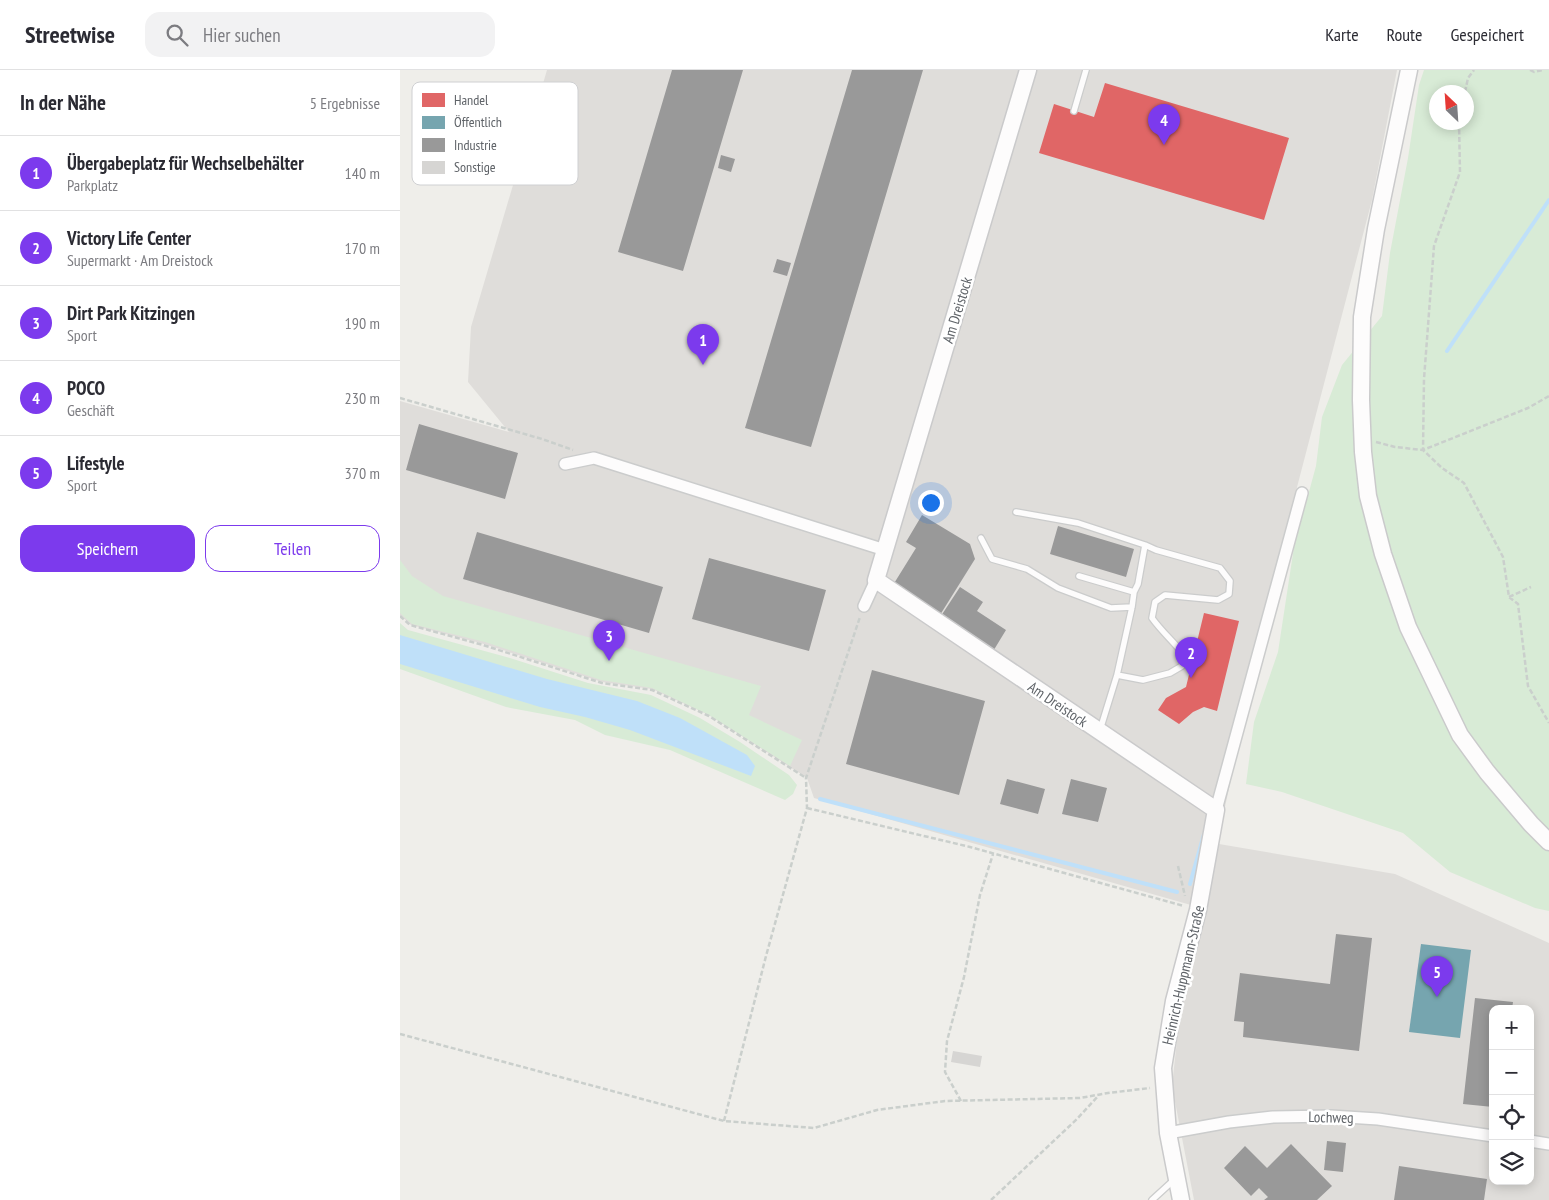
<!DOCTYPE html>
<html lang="de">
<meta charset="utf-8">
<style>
:root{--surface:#fff;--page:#f2f2f3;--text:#2b2b33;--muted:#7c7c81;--line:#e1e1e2;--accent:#7c3aed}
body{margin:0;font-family:"PT Sans Narrow",sans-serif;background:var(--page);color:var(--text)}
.controls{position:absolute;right:15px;bottom:15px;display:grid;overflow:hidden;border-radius:10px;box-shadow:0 2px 12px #0003}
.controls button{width:45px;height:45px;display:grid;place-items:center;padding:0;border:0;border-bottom:1px solid var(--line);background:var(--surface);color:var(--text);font:25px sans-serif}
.compass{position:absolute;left:1029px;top:15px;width:45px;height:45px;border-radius:50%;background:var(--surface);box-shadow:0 2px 12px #0003;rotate:335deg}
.you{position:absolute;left:530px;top:432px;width:18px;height:18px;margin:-12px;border:4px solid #fff;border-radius:50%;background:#1a73e8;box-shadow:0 0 0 8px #1a73e833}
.badge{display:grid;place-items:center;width:32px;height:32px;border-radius:50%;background:var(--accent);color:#fff;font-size:16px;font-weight:700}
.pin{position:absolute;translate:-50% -41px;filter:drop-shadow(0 1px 2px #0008)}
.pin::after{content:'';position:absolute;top:26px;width:18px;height:15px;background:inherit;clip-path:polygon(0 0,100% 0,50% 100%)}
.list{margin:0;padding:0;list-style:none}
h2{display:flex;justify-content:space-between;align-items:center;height:65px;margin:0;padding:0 20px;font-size:21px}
h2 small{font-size:16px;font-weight:400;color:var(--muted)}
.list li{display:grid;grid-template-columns:32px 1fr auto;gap:15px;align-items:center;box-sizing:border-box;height:75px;padding:0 20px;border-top:1px solid var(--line)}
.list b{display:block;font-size:19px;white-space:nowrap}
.list p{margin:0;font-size:16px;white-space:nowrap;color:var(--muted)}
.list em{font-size:16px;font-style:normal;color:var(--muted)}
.actions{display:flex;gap:10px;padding:15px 20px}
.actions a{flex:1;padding:11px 0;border:1px solid var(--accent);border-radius:15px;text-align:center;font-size:18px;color:var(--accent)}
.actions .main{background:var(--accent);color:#fff}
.icon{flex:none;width:28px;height:28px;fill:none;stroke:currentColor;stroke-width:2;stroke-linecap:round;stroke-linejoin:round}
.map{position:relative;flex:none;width:1149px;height:1130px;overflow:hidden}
header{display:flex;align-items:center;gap:30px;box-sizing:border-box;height:70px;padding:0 25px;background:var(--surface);border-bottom:1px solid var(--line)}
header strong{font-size:24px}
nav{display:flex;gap:28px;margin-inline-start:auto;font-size:18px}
.search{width:350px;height:45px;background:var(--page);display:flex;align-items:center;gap:12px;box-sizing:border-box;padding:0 18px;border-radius:15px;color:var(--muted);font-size:19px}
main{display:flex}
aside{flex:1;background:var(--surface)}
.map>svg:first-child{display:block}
.industrial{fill:#dfddda;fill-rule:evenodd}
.green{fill:#d8ebd6;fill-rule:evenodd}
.water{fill:#bfe0f9}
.shops{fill:#e06666}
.public{fill:#76a5af}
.industry{fill:#999}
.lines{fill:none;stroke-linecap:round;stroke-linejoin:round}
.stream{stroke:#bfe0f9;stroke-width:4}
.building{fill:#d6d5d3}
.lane-casing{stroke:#cbcccc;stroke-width:8}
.street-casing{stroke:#cbcccc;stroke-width:14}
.secondary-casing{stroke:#cacacb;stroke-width:19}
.path{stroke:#cacfcc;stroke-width:2.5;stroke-dasharray:5 2.5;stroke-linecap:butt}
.lane{stroke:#fdfcfc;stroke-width:5.5}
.street{stroke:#fdfcfc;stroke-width:11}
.secondary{stroke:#fdfcfc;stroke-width:16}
.labels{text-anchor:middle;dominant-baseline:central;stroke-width:5;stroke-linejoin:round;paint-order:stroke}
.street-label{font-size:15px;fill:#5f6368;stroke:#fff}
.key{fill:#fff;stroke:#cfd0d2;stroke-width:1}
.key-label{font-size:14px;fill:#5f6368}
</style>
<header>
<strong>Streetwise</strong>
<div class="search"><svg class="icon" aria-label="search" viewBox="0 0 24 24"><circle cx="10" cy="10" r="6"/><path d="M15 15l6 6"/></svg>Hier suchen</div>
<nav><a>Karte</a><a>Route</a><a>Gespeichert</a></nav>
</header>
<main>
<aside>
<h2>In der Nähe<small>5 Ergebnisse</small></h2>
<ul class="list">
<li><span class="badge">1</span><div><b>Übergabeplatz für Wechselbehälter</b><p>Parkplatz</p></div><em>140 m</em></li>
<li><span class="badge">2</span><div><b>Victory Life Center</b><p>Supermarkt · Am Dreistock</p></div><em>170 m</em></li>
<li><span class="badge">3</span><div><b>Dirt Park Kitzingen</b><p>Sport</p></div><em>190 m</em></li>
<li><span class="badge">4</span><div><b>POCO</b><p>Geschäft</p></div><em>230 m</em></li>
<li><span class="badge">5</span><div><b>Lifestyle</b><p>Sport</p></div><em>370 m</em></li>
</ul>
<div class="actions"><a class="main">Speichern</a><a>Teilen</a></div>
</aside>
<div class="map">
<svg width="1149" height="1130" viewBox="0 0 1149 1130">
<rect width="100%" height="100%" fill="#efeeea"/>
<path class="industrial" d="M 147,0 L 997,0 L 972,130 L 884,467 L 823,746 L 805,839 L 414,728 L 407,708 L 309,645 L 252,619 L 202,612 L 84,574 L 11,555 L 0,545 L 0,331 L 109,362 L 68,312 L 71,257 Z
M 819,774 L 995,804 L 1149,873 L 1149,1130 L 794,1130 L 772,1016 L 780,943 L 806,839 ZM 1093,939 L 1130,939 L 1130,1111 L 1093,1111 Z"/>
<path class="green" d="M 1024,0 L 1149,0 L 1149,841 L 1135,838 L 1050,802 L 1003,763 L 882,722 L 846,714 L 854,652 L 878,582 L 894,477 L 916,396 L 922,347 L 942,295 L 982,246 L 990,183 L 1008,88 L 1019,15 ZM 1036,22 L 1066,22 L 1066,52 L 1036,52 Z
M 0,490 L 12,506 L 43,526 L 361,616 L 349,645 L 402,670 L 390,696 L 309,645 L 252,618 L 201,610 L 85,572 L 12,554 L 0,543 Z
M 0,553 L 8,560 L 110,588 L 188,613 L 251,625 L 300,648 L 340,672 L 389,705 L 397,715 L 393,724 L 385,730 L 270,680 L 205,665 L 175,650 L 106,637 L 0,599 Z"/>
<path class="water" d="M 0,565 L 147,609 L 237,631 L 280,648 L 347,685 L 355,696 L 351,706 L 230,660 L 185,647 L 140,637 L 0,594 Z"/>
<path class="shops" d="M 705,13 L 889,68 L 864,150 L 639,83 L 654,34 L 694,47 Z
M 804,543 L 839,551 L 817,641 L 804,637 L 793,642 L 779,654 L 758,640 L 766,628 L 786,617 Z"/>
<path class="public" d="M 1021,874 L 1071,880 L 1060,968 L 1009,962 Z"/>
<path class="industry" d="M 272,0 L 343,0 L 283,201 L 218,182 Z
M 452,0 L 523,0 L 411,377 L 345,358 Z
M 321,85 L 335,89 L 331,102 L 318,98 Z
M 377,189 L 391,193 L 387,206 L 373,202 Z
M 19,354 L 118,383 L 105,429 L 6,400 Z
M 522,445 L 570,474 L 575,489 L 540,545 L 493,515 L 516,478 L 506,472 Z
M 658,456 L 734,479 L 726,507 L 650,484 Z
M 77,462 L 263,517 L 249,563 L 63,509 Z
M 309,488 L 426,520 L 409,581 L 292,549 Z
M 560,517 L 583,532 L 577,541 L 606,560 L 592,583 L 539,549 Z
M 472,600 L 585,631 L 559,725 L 446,694 Z
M 607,709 L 645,719 L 638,744 L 600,734 Z
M 671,709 L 707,718 L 698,752 L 662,744 Z
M 936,864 L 972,868 L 959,981 L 843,967 L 844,952 L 834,951 L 840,903 L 930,914 Z
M 1075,928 L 1113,932 L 1112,939 L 1093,939 L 1093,1037 L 1063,1034 Z
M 927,1071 L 946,1073 L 943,1102 L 924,1100 Z
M 891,1074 L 932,1116 L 917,1130 L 864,1130 L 868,1127 L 859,1118 L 851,1126 L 824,1098 L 845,1076 L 867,1098 Z
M 999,1096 L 1087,1109 L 1084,1130 L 994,1130 Z"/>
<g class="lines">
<path class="stream" d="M 1047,281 L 1149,130
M 420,729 L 777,822
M 790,814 L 804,764"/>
</g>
<path class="building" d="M 553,981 L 582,986 L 580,997 L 551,992 Z"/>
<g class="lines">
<defs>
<path id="lane" d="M 674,41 L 686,0
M 616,442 L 678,453 L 745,475 L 738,514 L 734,522 L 732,537 L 717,605 L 700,660
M 581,468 L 592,489 L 627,499 L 658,518 L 711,538 L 732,537
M 679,506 L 734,522
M 717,605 L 743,610 L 770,603 L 782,596 L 784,585 C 774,572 762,562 752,548 L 755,532 L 765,525 L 818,530 L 829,524 L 830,511 L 820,498 L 756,480 L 745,475
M 752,1130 L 775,1109"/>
<path id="street" d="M 165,394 L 194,388 L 485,480
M 464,536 L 476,510
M 816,740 L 902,423
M 768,1063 L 829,1052 L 873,1047 L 931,1046 L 978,1049 L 1093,1066
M 1130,1071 L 1149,1074"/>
<path id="secondary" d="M 628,0 L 476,510 L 816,740 L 798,840 L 774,931 L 763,998 L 768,1063 L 781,1130
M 1009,0 L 976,159 L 962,247 L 961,330 L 963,382 L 968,426 L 983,484 L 1008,557 L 1060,665 L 1087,702 L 1131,754 L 1149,772"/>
</defs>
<use href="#lane" class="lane-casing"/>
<use href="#street" class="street-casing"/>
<use href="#secondary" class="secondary-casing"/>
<path class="path" d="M 1130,0 L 1134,2 L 1143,0
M 1065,22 L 1068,8 L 1074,0
M 1059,52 L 1060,102 L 1034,176 L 1024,309 L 1023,380 L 1042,398 L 1064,413 L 1103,487 L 1109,527 L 1118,534 L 1128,616 L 1149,653
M 0,328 L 142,369 L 173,380
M 976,372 L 995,377 L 1023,380 L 1128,338 L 1149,326
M 1109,527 L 1131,517
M 0,546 L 10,555 L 83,575 L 202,613 L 252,620 L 309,646 L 406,708
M 407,738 L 570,777 L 784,836
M 778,796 L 785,826
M 0,964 L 324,1051 L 414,1058 L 477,1040 L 545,1031 L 680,1028 L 708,1023 L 750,1018
M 561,1031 L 545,1002 L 547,971 L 564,907 L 580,825 L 593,784
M 324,1051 L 366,886 L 407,738 L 406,708 L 460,547
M 591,1130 L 677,1049 L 699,1025"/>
<use href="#lane" class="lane"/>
<use href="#street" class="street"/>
<use href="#secondary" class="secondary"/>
</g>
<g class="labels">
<g class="street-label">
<text transform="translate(557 240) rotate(-73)">Am Dreistock</text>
<text transform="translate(658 634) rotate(34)">Am Dreistock</text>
<text transform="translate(783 905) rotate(-77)">Heinrich-Huppmann-Straße</text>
<text transform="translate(931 1047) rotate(1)">Lochweg</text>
</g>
</g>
<rect x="12" y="12" width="166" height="103" rx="8" class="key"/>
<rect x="22" y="23" width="23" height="14" fill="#e06666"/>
<rect x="22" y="46" width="23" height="13" fill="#76a5af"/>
<rect x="22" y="68" width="23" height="14" fill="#999"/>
<rect x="22" y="91" width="23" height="13" fill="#d6d5d3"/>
<g class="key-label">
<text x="54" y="35">Handel</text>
<text x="54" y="57">Öffentlich</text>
<text x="54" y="80">Industrie</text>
<text x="54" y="102">Sonstige</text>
</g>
</svg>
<div class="controls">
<button>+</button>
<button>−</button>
<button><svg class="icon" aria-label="locate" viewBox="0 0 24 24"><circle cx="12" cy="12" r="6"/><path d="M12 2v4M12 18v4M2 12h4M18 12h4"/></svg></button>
<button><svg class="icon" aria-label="layers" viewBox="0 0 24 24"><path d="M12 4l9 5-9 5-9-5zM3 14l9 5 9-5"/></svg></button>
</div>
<svg class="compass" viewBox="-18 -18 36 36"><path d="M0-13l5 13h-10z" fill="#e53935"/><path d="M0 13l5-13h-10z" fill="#7c7c81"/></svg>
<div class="you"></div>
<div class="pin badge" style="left:303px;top:295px">1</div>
<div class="pin badge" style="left:791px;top:608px">2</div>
<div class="pin badge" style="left:209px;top:591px">3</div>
<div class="pin badge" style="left:764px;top:75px">4</div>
<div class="pin badge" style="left:1037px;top:927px">5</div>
</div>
</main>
